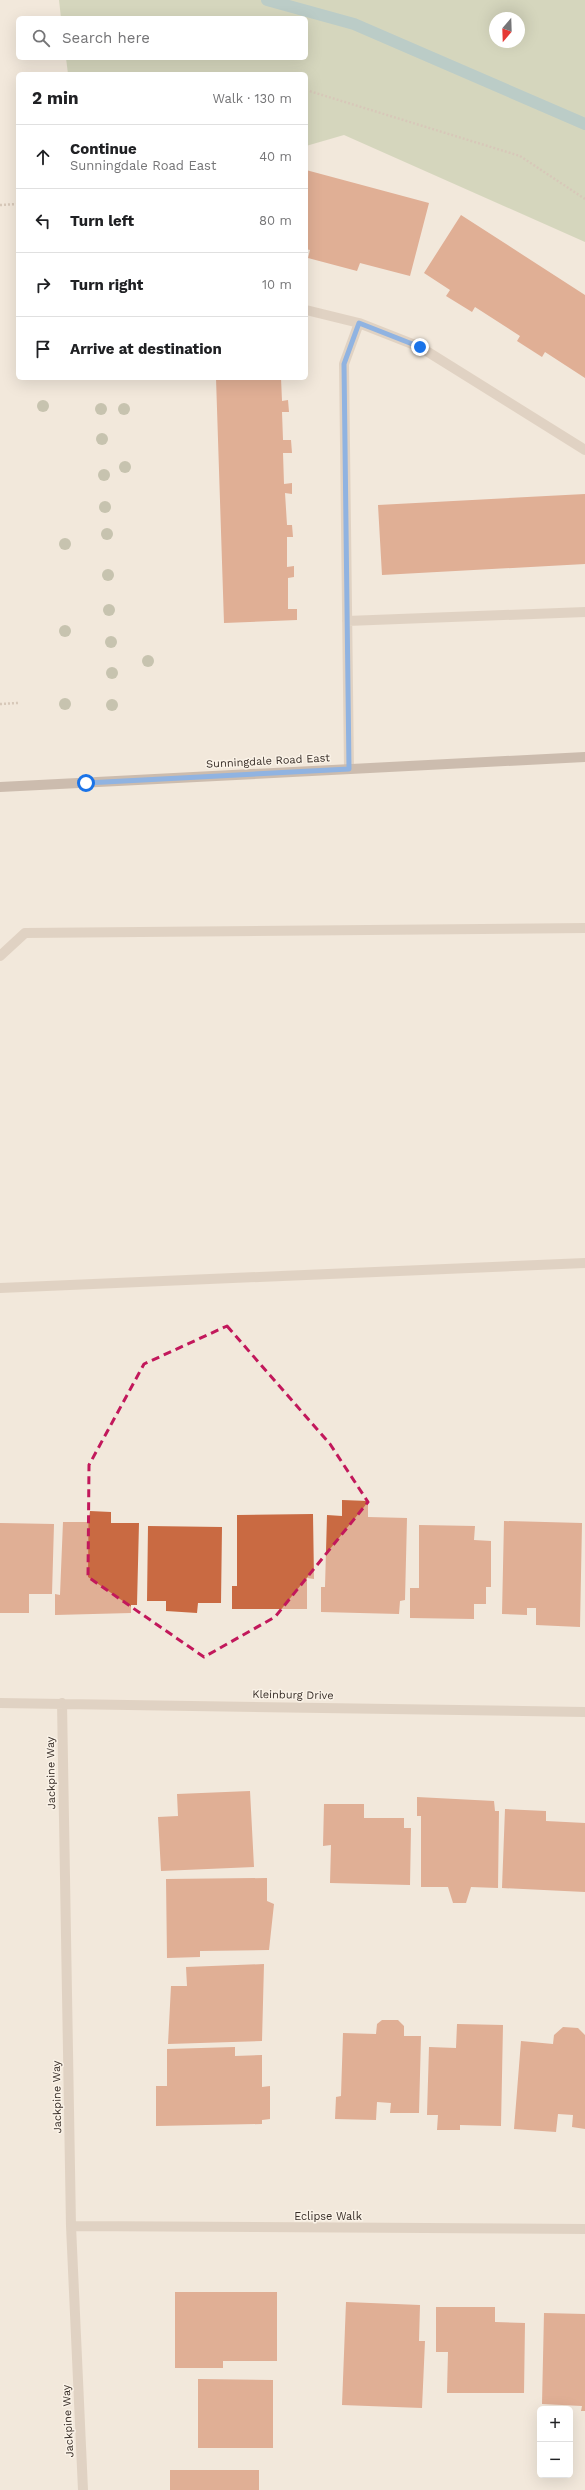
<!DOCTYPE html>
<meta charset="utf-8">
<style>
:root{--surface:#fff;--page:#f2f2f2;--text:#202124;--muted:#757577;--line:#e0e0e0}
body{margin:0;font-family:"Work Sans",sans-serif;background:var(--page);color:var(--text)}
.controls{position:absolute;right:12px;bottom:12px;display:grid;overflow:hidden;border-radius:6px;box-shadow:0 4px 16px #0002}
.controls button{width:36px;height:36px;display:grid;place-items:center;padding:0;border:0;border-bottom:1px solid var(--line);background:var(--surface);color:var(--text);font:20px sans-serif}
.compass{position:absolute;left:489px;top:12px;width:36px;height:36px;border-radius:50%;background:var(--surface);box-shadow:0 4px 16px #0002;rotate:199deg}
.stop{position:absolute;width:12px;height:12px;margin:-9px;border:3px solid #1a73e8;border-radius:50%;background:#fff}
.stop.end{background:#1a73e8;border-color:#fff;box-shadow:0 1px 4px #0008}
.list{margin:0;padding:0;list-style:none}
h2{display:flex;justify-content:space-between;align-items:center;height:52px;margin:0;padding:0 16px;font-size:17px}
h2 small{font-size:13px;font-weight:400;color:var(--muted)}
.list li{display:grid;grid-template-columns:26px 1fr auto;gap:12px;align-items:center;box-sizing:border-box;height:64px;padding:0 16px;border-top:1px solid var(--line)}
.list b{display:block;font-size:15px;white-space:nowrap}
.list p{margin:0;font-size:13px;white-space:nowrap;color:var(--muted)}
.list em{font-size:13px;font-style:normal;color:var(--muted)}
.icon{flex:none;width:22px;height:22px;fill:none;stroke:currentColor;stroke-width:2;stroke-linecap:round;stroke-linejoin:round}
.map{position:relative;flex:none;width:585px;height:2490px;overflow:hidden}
.search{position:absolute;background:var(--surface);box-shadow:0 4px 16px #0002;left:16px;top:16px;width:292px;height:44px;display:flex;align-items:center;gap:10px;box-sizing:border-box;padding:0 14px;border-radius:6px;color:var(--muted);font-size:15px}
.panel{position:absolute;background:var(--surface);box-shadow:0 4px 16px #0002;left:16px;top:72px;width:292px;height:308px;border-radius:6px}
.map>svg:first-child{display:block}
.green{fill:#b2c29a;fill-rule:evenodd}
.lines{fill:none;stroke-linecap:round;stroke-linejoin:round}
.stream{stroke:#79abb0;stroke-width:12}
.building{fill:#c96a42}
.path{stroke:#b7a390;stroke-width:2.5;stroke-dasharray:2 2;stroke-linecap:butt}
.service{stroke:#cbb9a6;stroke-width:10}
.minor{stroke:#cbb9a6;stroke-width:10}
.secondary{stroke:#9e8878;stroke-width:10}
.tree{fill:#92987a}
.route{stroke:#1a73e8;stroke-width:5}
.marked{fill:none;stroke:#c2185b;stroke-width:3;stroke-dasharray:8 5;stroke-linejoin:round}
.labels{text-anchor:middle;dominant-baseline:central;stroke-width:3;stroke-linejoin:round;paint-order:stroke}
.street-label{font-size:11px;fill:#372d27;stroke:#faf2e7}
</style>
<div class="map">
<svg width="585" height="2490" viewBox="0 0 585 2490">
<rect width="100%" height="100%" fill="#f2e8db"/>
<path class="green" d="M 59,0 L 585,0 L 585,242 L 344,135 L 306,146 L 306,74 L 68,74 L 66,58 L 306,58 L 306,18 L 61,18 ZM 495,18 L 519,18 L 519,42 L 495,42 Z"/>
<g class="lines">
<path class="stream" d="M 267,0 L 354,24 L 585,124"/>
</g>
<path class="building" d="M 306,170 L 429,203 L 410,276 L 360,263 L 357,271 L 308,258 L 310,250 L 306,249 Z
M 461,215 L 585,295 L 585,378 L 545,352 L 542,357 L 517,341 L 520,336 L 475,307 L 472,312 L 446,296 L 450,290 L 424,273 Z
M 216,378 L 281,378 L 282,401 L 288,400 L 289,412 L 282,412 L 283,440 L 291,440 L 292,453 L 283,453 L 284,484 L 292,483 L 292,494 L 285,493 L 287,525 L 292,525 L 293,537 L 287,537 L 287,567 L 294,566 L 294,577 L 288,578 L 288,609 L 297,609 L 297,620 L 224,623 Z
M 585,494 L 585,564 L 382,575 L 378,505 Z
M 342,1500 L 368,1501 L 368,1517 L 407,1518 L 405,1600 L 400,1601 L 399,1614 L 321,1612 L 321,1587 L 325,1587 L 327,1515 L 342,1516 Z
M 90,1511 L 111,1512 L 111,1523 L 139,1523 L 137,1605 L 131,1605 L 131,1613 L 55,1615 L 55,1594 L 60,1595 L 63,1522 L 89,1522 Z
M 313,1514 L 314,1579 L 307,1578 L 307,1609 L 232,1609 L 232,1586 L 237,1586 L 237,1515 Z
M 504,1521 L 582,1523 L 580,1627 L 536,1625 L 536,1608 L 527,1608 L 527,1615 L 502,1614 Z
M 0,1523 L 54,1524 L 52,1594 L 29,1594 L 29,1613 L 0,1613 Z
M 419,1525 L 475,1526 L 474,1540 L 491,1541 L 491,1587 L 486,1587 L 486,1604 L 474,1604 L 474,1619 L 410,1618 L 410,1588 L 419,1588 Z
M 148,1526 L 222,1527 L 221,1603 L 198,1603 L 197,1613 L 166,1611 L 166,1601 L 147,1601 Z
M 250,1791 L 254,1867 L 161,1871 L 158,1817 L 178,1816 L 177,1794 Z
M 417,1797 L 494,1801 L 495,1811 L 499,1811 L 498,1888 L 471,1887 L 466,1903 L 453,1903 L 448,1887 L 421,1887 L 421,1816 L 417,1816 Z
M 324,1804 L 364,1804 L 364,1818 L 404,1818 L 404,1828 L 411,1828 L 410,1885 L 330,1883 L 331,1845 L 323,1846 Z
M 505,1809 L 546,1811 L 546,1821 L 585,1823 L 585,1892 L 502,1888 Z
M 267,1878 L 267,1901 L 274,1904 L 269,1950 L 200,1951 L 200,1957 L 167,1958 L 166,1879 Z
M 264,1964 L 262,2041 L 168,2044 L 171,1986 L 187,1986 L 186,1967 Z
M 382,2020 L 398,2020 L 404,2026 L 404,2036 L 421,2036 L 419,2113 L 390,2113 L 391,2103 L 377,2102 L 376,2120 L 335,2119 L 336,2097 L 341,2096 L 343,2033 L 376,2034 L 377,2024 Z
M 457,2024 L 503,2025 L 501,2126 L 460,2125 L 460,2130 L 437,2130 L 438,2115 L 427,2115 L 429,2047 L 456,2048 Z
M 563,2027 L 578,2028 L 585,2035 L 585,2129 L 572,2127 L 573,2115 L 558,2114 L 556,2132 L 514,2129 L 521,2041 L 553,2044 L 554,2035 Z
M 235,2047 L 235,2056 L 262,2055 L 262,2087 L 270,2086 L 270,2119 L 262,2120 L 262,2124 L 156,2126 L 156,2086 L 167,2086 L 167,2049 Z
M 175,2292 L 277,2292 L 277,2361 L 223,2361 L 223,2368 L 175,2368 Z
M 346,2302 L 420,2305 L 419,2341 L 425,2341 L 422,2408 L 342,2405 Z
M 436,2307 L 495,2307 L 495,2322 L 525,2323 L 524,2393 L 447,2393 L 448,2352 L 436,2352 Z
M 544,2313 L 585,2314 L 585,2411 L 581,2411 L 582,2406 L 542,2404 Z
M 198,2379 L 273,2380 L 273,2448 L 198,2448 Z
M 170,2470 L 259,2470 L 259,2490 L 170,2490 Z"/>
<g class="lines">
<path class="path" d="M 249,74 L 254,74
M 306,90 L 520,156 L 585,199
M 0,205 L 18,204
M 0,704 L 18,703"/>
<path class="service" d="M 306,310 L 359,323 L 420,347 L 585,450
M 347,621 L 585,612
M 349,769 L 344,364 L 359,323
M 0,956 L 25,933 L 585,928
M 0,1288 L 585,1263"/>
<path class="minor" d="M 0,1703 L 585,1712
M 62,1703 L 71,2226 L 83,2490
M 71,2226 L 585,2229"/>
<path class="secondary" d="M 0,787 L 585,757"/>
</g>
<g class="tree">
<circle cx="43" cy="406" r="6"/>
<circle cx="101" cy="409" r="6"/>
<circle cx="124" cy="409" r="6"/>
<circle cx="102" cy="439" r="6"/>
<circle cx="125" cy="467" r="6"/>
<circle cx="104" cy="475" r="6"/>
<circle cx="105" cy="507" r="6"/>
<circle cx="107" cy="534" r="6"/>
<circle cx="65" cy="544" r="6"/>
<circle cx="108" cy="575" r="6"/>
<circle cx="109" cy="610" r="6"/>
<circle cx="65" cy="631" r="6"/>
<circle cx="111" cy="642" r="6"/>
<circle cx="148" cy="661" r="6"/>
<circle cx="112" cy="673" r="6"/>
<circle cx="65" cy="704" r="6"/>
<circle cx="112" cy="705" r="6"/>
</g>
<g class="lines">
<path class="route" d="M 86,783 L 349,769 L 344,364 L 359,323 L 420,347"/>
</g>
<path d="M0 0H585V2490H0ZM 227,1326 L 330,1444 L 368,1502 L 275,1617 L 204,1657 L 88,1577 L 89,1465 L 144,1364 Z" fill="#f2e8db" fill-opacity=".55" fill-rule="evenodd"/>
<path class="marked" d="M 227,1326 L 330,1444 L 368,1502 L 275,1617 L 204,1657 L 88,1577 L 89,1465 L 144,1364 Z"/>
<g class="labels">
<g class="street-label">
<text transform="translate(268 761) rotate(-3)">Sunningdale Road East</text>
<text transform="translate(293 1695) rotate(1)">Kleinburg Drive</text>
<text transform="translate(51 1773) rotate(-91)">Jackpine Way</text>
<text transform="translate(57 2097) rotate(-91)">Jackpine Way</text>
<text x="328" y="2216">Eclipse Walk</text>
<text transform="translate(68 2421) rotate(-93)">Jackpine Way</text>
</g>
</g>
</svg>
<div class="controls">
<button>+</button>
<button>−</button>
</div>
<svg class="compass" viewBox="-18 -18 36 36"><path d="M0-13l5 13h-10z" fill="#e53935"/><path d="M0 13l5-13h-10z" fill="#757577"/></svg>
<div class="stop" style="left:86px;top:783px"></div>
<div class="stop end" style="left:420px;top:347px"></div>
<div class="search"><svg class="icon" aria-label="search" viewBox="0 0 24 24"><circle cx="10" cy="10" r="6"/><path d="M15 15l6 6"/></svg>Search here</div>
<section class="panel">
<h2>2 min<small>Walk · 130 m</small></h2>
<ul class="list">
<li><svg class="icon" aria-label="ahead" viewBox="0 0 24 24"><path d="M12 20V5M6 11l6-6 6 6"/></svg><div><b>Continue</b><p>Sunningdale Road East</p></div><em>40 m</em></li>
<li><svg class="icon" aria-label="left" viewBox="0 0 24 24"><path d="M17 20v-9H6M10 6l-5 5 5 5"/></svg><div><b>Turn left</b></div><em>80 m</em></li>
<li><svg class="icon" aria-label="right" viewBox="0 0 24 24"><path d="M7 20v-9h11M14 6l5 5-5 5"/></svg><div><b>Turn right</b></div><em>10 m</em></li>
<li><svg class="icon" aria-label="arrive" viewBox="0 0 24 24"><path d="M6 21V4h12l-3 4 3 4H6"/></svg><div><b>Arrive at destination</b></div></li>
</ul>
</section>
</div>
